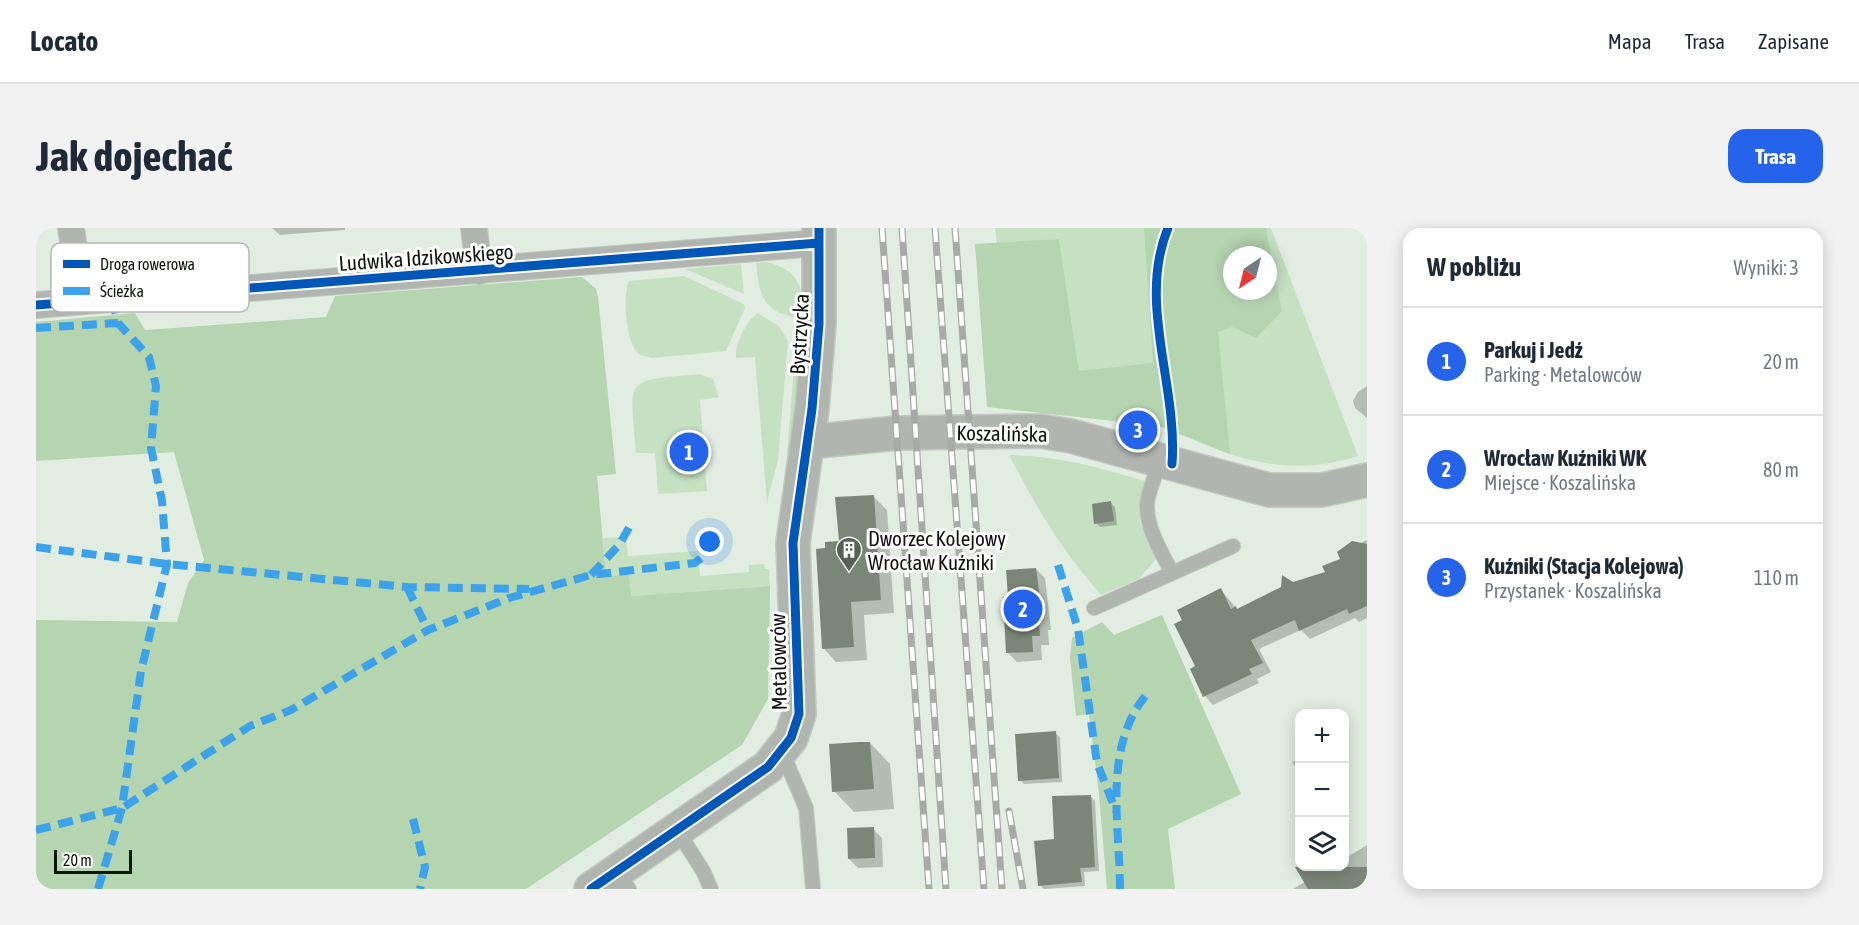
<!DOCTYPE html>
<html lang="pl">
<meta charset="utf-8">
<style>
:root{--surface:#fff;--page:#f2f2f3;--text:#1f2937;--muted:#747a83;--line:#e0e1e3;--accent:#2563eb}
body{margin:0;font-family:"Asap Condensed",sans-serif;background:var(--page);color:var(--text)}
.controls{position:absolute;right:18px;bottom:18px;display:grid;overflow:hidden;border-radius:12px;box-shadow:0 3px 15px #0003}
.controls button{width:54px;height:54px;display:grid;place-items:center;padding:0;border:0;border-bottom:2px solid var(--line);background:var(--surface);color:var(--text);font:30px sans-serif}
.compass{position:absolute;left:1187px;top:18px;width:54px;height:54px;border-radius:50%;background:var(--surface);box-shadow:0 3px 15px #0003;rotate:215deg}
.scale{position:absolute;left:18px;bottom:15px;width:78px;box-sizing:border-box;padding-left:6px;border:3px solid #0d140c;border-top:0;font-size:16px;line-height:21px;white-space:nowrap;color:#0d140c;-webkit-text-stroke:4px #fff;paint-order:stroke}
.you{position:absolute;left:674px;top:314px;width:21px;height:21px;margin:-15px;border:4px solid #fff;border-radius:50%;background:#1a73e8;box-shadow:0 0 0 9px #1a73e833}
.badge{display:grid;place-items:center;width:39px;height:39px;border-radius:50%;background:var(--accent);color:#fff;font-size:20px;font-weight:700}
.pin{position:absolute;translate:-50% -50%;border:3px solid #fff;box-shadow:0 2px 6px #0006}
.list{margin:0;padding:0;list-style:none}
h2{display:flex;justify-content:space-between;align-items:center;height:78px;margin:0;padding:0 24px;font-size:26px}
h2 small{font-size:20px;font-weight:400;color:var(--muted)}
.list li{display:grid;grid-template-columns:39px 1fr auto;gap:18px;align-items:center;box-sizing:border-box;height:108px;padding:0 24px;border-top:2px solid var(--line)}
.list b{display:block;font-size:22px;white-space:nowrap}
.list p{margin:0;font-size:20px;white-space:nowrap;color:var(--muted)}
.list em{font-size:20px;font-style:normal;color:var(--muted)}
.icon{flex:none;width:33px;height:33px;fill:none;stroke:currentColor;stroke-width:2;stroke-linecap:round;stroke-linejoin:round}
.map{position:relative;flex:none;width:1331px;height:661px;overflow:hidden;border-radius:18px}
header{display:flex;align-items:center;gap:36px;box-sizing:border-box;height:84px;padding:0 30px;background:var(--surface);border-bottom:2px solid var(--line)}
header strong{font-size:28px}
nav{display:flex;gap:33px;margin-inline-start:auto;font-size:21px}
.intro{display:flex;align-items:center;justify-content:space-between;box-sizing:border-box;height:144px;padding:0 36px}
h1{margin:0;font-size:42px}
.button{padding:15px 27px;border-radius:18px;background:var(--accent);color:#fff;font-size:21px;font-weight:700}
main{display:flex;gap:36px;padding:0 36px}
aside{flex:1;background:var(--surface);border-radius:18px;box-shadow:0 3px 15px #0003}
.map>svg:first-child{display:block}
.green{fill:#c5e1c1;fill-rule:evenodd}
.forest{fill:#b5d4b0;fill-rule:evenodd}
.shadow{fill:#0003}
.building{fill:#7a8778}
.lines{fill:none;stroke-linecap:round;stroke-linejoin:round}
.service-casing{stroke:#c1c9c0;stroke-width:16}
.minor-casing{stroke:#c1c9c0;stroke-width:28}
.tertiary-casing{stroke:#c1c9c0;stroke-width:36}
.service{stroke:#b1b5b0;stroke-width:14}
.minor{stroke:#b1b5b0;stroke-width:26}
.tertiary{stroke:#b1b5b0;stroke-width:33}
.rail-casing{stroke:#a6aca5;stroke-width:7}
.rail{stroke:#fff;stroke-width:4.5;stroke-dasharray:14;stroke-linecap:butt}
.quiet{stroke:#3ca2e9;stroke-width:8;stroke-dasharray:15 8;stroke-linecap:butt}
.cycleway-casing{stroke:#fff;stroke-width:13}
.cycleway{stroke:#0057b8;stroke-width:9}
.labels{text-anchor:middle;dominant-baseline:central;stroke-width:6;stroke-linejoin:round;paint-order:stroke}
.street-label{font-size:21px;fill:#0d140c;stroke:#fff}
.poi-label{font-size:21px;fill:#0d140c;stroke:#fff;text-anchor:start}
.key{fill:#fff;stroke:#b6b8b6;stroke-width:1.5}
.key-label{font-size:16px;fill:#0d140c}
</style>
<header>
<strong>Locato</strong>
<nav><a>Mapa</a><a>Trasa</a><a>Zapisane</a></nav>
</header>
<div class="intro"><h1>Jak dojechać</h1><a class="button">Trasa</a></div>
<main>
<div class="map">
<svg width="1331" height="661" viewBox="0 0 1331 661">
<rect width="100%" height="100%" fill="#e2ede1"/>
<path class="green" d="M 959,0 L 1235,0 L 1322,228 C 1216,263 1128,197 1043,143 L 1023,11 L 961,16 ZM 1196,27 L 1232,27 L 1232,63 L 1196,63 Z
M 730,34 C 764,42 767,59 767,90 C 729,87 723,69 720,35 Z
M 705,36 L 708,66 L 649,41 Z
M 648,48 L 708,76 L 709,80 L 690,123 L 616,130 L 604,127 C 590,117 586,69 593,53 Z
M 721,85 L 743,98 L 752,113 L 742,232 L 731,274 L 719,129 L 700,130 C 699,115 710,95 721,85 Z
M 767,105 L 762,182 L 749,250 L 760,116 Z
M 663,146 L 677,151 L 683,169 L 664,172 L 671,263 L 622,266 L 619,225 L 600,225 C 594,149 586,153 663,146 Z
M 973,227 C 1023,228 1061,239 1109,253 L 1104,294 L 1120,331 L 1103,351 L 1065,367 C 1025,321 1001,281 973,227 Z
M 590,309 L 592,328 L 662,323 L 664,348 L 713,344 L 713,337 L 728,336 L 729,341 L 733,341 L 734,358 L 594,368 L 570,349 L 567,310 Z"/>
<path class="forest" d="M 1108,0 L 1230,0 L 1246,83 L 1220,110 L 1196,99 L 1182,104 L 1194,226 L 1123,198 L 951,179 L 939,16 L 1023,11 L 1043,143 L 1117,135 ZM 1196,27 L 1232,27 L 1232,63 L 1196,63 Z
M 546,49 L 560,61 L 562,69 L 580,246 L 561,248 L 570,348 L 593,347 L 595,368 L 734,358 L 732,471 L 706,517 L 490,661 L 0,661 L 0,392 L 141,394 L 152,355 L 168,332 L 138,224 L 0,233 L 0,94 L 99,85 L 109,102 L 290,89 L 299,68 Z
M 1126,387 L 1205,566 L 1132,601 L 1139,661 L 1071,661 L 1063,566 L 1053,486 L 1040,488 L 1034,430 L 1036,410 L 1066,394 L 1078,407 Z"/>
<path class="shadow" d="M 236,0 L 309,0 L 309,2 L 244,7 Z
M 1331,158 L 1331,190 L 1319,180 L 1317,173 L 1322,164 Z
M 837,268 L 851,282 L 858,385 L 828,387 L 831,432 L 800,434 L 787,420 L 791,322 L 804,315 Z
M 1075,275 L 1079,279 L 1081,297 L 1064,299 L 1060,295 Z
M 1331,312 L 1331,390 L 1323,394 L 1319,390 L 1274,411 L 1265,402 L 1223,421 L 1235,444 L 1221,451 L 1223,455 L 1177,477 L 1169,468 L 1161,439 L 1185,362 L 1202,382 L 1257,355 L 1291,345 L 1322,316 Z
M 1000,341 L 1009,350 L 1015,402 L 1012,402 L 1013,417 L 1005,417 L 1006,432 L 981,434 L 972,425 L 974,370 Z
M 1019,505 L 1024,509 L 1026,554 L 988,556 L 984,552 Z
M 834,515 L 854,536 L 858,581 L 818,584 L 798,563 Z
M 1264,531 L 1264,546 L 1256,534 Z
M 1054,568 L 1059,573 L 1063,643 L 1048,644 L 1049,658 L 1008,661 L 1004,657 L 1020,613 Z
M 837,601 L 846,610 L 847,639 L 822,640 L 813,631 Z
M 1331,617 L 1331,661 L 1257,661 L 1269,654 L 1260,637 L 1264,634 L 1264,638 L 1286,638 L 1289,643 L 1297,638 L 1308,638 L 1308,631 Z"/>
<path class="building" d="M 838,267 L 845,372 L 815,374 L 818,419 L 786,421 L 780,321 L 789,320 L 789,314 L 803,313 L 799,269 Z
M 1075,273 L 1078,293 L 1058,296 L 1056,276 Z
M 1316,313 L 1331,316 L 1331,378 L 1313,386 L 1311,381 L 1263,403 L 1259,392 L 1215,412 L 1227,435 L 1213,441 L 1216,446 L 1167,469 L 1154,441 L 1159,438 L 1138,396 L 1146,392 L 1141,382 L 1185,360 L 1195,381 L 1200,378 L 1201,381 L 1245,359 L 1246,347 L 1257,354 L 1289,344 L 1286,338 L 1304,331 L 1301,324 Z
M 1000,340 L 1007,393 L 1003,394 L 1004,408 L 996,408 L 997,424 L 970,425 L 967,369 L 972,369 L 970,342 Z
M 1020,503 L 1023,550 L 982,553 L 979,506 Z
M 823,514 L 834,514 L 838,561 L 796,564 L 793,516 Z
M 1055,567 L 1059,639 L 1044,640 L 1046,654 L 1002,658 L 998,613 L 1018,611 L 1016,568 Z
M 838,599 L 839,630 L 812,631 L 811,600 Z
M 1259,639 L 1331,639 L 1331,661 L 1272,661 Z"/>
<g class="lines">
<defs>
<path id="service" d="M 1124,233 C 1120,247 1111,265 1111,278 C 1111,302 1126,325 1136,345
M 1058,380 L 1197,318
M 746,524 L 770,580 L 777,661
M 641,602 L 667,643 L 675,661
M 580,643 L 593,661"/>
<path id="minor" d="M 35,0 L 46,73
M 438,0 L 443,43
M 0,77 L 783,15"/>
<path id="tertiary" d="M 773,214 L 861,205 L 1004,203 L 1035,208 L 1233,262 L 1286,262 L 1331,252
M 555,661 L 732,539 L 755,510 L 763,486 L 757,315 L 776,181 L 783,96 L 783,0"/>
</defs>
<use href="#service" class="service-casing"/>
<use href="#minor" class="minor-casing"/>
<use href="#tertiary" class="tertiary-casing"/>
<use href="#service" class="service"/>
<use href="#minor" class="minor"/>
<use href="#tertiary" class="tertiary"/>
<defs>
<path id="rail" d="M 846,0 L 893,661
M 866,0 L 910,661
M 899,0 L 948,661
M 919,0 L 966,661
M 973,583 L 987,661"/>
</defs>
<use href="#rail" class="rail-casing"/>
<use href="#rail" class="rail"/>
<path class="quiet" d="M 0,100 L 82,95
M 0,319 L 131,336 L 371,359 L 493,361
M 1022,337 L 1042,401 L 1061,535 L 1080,583
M 555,347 L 583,317 L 594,298
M 371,359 L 392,402
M 377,591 L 389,639 L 384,661
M 0,602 L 86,580 L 214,498 L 255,482 L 392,402 L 473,370 L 555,347 L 659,335 L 665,330
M 62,661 L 86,580 L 105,443 L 131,336 L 126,273 L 115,220 L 120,158 L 113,129 L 82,95 L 76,70
M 1084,661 C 1084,598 1066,519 1111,466"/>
<defs>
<path id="cycleway" d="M 1132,0 C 1101,75 1142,157 1136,236
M 0,77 L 783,15
M 555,661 L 732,539 L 755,510 L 763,486 L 757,315 L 776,181 L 783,96 L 783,0"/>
</defs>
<use href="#cycleway" class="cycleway-casing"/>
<use href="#cycleway" class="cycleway"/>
</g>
<defs>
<symbol id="building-pin" viewBox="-11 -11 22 30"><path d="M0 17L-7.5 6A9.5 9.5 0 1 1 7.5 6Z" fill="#586057" stroke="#fff"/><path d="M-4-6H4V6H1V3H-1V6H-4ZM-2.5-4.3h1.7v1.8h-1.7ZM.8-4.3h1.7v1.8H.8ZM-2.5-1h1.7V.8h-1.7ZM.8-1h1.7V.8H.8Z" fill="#fff"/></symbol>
</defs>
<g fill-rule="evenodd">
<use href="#building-pin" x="798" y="307" width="30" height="40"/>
</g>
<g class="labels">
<g class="street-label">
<text transform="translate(390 29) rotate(-4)">Ludwika Idzikowskiego</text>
<text transform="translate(763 106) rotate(-87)">Bystrzycka</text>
<text transform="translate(966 205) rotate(1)">Koszalińska</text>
<text transform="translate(742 434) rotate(-91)">Metalowców</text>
</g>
<g class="poi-label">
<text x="832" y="310">Dworzec Kolejowy<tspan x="832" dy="24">Wrocław Kuźniki</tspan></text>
</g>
</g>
<rect x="15" y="15" width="198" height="69" rx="9" class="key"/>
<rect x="27" y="32" width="27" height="8" fill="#0057b8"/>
<rect x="27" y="59" width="27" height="8" fill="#3ca2e9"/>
<g class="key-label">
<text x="64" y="42">Droga rowerowa</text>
<text x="64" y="69">Ścieżka</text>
</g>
</svg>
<div class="controls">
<button>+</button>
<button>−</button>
<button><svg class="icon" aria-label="layers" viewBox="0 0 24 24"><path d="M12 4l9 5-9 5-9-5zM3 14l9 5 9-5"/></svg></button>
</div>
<svg class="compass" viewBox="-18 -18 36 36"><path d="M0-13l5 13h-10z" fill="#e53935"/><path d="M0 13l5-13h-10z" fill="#747a83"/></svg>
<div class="scale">20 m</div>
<div class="you"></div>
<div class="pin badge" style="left:653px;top:224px">1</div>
<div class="pin badge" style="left:987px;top:381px">2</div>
<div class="pin badge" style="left:1102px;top:202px">3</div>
</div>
<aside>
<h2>W pobliżu<small>Wyniki: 3</small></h2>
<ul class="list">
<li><span class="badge">1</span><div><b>Parkuj i Jedź</b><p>Parking · Metalowców</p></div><em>20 m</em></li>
<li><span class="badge">2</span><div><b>Wrocław Kuźniki WK</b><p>Miejsce · Koszalińska</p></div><em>80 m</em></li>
<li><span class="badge">3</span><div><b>Kuźniki (Stacja Kolejowa)</b><p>Przystanek · Koszalińska</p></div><em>110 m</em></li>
</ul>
</aside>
</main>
